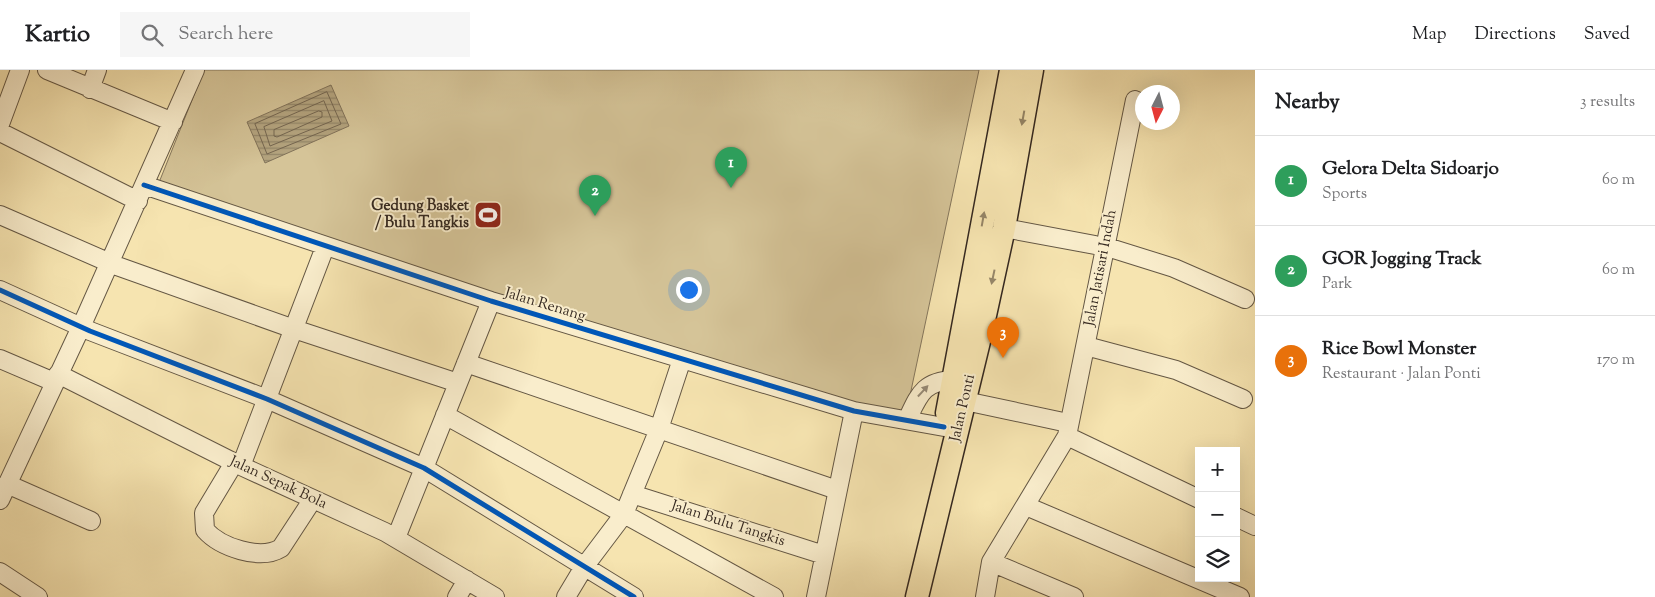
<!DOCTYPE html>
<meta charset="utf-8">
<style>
:root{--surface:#fff;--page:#f6f6f6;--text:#202124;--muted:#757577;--line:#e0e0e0;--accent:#1a73e8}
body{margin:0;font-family:"Sorts Mill Goudy",serif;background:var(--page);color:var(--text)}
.controls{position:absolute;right:15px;bottom:15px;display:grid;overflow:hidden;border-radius:0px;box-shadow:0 5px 20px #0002}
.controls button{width:45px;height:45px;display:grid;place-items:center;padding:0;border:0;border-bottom:1px solid var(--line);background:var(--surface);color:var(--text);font:25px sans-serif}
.compass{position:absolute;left:1135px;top:15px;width:45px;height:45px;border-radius:50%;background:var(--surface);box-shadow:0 5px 20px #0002;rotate:186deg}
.you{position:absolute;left:688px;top:219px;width:18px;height:18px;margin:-12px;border:4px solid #fff;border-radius:50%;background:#1a73e8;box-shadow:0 0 0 8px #1a73e833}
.badge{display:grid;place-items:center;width:32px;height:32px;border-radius:50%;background:var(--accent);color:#fff;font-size:16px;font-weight:700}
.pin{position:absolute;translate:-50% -41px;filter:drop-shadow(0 1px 2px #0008)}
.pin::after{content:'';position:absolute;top:26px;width:18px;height:15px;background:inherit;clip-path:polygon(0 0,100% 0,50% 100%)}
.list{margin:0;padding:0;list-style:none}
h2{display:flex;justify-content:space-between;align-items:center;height:65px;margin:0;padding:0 20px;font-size:21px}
h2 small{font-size:16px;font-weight:400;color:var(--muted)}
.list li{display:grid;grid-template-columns:32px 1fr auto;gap:15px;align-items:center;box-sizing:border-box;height:90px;padding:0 20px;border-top:1px solid var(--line)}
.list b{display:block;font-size:19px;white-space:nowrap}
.list p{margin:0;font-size:16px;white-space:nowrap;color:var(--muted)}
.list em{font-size:16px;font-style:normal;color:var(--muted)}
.icon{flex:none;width:28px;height:28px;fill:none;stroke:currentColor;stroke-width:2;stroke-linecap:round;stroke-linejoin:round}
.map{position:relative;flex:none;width:1255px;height:527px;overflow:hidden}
header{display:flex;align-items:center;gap:30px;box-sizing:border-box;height:70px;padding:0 25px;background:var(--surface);border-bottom:1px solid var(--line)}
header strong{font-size:24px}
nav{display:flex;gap:28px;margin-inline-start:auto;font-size:18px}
.search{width:350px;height:45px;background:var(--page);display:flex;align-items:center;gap:12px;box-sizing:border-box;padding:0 18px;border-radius:0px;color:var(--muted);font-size:19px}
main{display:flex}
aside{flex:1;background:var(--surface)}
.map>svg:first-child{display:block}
.green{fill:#d5c498;stroke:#84765c}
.water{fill:url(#water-rules);stroke:#817259}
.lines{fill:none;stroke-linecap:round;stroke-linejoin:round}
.shore{stroke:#746650;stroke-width:1}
.minor-casing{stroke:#645744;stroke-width:20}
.major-casing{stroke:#342820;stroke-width:25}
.minor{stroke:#f9edcc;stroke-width:18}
.major{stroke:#f6e4b0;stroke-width:22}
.cycleway-casing{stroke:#f9edcc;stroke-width:8}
.cycleway{stroke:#0057b8;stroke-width:5}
.oneway{fill:#958668}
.oneway2{fill:#968a76}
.labels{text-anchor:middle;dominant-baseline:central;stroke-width:4;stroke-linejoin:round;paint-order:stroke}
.poi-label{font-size:15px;font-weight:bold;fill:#342820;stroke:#f9edcc;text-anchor:end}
.street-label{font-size:15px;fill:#342820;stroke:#f9edcc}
</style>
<header>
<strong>Kartio</strong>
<div class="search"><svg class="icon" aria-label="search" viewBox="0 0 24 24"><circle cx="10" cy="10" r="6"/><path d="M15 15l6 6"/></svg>Search here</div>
<nav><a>Map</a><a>Directions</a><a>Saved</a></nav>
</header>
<main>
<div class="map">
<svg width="1255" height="527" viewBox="0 0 1255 527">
<defs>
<pattern id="water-rules" width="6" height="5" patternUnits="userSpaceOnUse" patternTransform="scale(1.25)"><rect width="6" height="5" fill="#b4a47f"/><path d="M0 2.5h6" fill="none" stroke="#938668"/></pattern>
</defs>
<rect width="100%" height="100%" fill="#f6e4b0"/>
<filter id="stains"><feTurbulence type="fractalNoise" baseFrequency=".004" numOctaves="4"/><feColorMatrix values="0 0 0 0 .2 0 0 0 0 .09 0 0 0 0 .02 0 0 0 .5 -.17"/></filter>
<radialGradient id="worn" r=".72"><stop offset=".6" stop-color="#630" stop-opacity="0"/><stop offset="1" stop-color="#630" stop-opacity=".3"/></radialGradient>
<path class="green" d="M 204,0 L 979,0 L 905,349 L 854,341 L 158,115 Z"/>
<path class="water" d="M 331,15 L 349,56 L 265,93 L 247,52 Z"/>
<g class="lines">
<path class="shore" d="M 327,22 L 341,54 L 267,84 L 255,54 Z
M 324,31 L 332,51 L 270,76 L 264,57 Z
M 319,41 L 322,42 L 322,47 L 277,67 L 274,66 L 274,60 Z"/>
<defs>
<path id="minor" d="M 47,0 L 173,52
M 90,19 L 97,0
M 0,54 L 20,0
M 0,62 L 138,131
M 144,115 L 491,231 L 854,341 L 944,357
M 0,145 L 117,196 L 294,259 L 458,313
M 1004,158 L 1095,175
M 1107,177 L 1174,198 L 1245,229
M 0,220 L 90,261 L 267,329 L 424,398 L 634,527
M 1086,276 L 1176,300 L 1243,329
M 0,289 L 54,312
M 466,293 L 837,420
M 58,304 L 241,396 L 385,462 L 495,527
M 965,331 L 1068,353
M 445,345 L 774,527
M 907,350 C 919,325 923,311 954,310
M 1067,366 L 1199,429
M 234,393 L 204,443 L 205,460 C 220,477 260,491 281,478 L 313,429
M 241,396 L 325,177
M 7,414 L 91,451
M 632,424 L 824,485
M 0,430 L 81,257 L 195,0
M 1026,436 L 1240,527
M 1236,447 L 1255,456
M 396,468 L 491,231
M 991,492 L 1074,527
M 0,502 L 38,527
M 457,527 L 467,510
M 566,527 L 584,497 L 624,444 L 659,359 L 682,289
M 816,527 L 854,341
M 985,527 L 991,492 L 1067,366 L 1135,30"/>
<path id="major" d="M 947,343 L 1011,0
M 917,527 L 982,259 L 1004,158 L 1032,0"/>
</defs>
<use href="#minor" class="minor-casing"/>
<use href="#major" class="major-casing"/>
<use href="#minor" class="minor"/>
<use href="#major" class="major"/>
<defs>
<path id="cycleway" d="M 144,115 L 491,231 L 854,341 L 944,357
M 0,220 L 90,261 L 267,329 L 424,398 L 634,527"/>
</defs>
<use href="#cycleway" class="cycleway-casing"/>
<use href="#cycleway" class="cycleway"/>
</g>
<defs><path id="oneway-solid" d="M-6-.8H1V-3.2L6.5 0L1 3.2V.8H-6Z" transform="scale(1.25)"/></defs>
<g class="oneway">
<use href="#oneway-solid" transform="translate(1023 48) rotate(100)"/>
<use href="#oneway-solid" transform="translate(983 149) rotate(-80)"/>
<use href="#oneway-solid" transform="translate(993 207) rotate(102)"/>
</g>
<use class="oneway2" href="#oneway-solid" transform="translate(923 321) rotate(-47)"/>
<defs>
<symbol id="stadium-square" viewBox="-11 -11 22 22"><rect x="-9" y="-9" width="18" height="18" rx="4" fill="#8f2418" stroke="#f9edcc"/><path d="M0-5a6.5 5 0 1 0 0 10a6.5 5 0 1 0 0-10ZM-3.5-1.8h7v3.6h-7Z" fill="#fff"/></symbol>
</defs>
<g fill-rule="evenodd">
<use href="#stadium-square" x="472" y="129" width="32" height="32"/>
</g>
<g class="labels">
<g class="poi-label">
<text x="469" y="136">Gedung Basket<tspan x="469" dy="17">/ Bulu Tangkis</tspan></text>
</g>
<g class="street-label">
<text transform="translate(1101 198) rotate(-79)">Jalan Jatisari Indah</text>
<text transform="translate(545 235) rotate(17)">Jalan Renang</text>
<text transform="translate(963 338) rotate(-77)">Jalan Ponti</text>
<text transform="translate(278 413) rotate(25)">Jalan Sepak Bola</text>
<text transform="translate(728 454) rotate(18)">Jalan Bulu Tangkis</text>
</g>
</g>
<rect width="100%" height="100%" filter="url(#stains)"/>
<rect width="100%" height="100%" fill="url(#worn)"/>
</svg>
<div class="controls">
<button>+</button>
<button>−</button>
<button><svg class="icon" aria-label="layers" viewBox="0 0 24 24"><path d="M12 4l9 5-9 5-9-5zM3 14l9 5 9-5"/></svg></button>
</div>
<svg class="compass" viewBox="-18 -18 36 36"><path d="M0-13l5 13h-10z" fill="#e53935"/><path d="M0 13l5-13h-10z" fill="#757577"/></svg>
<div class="you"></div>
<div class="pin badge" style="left:731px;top:118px;background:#2e9e5b">1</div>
<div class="pin badge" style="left:595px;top:146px;background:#2e9e5b">2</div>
<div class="pin badge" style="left:1003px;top:288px;background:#e8710a">3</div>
</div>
<aside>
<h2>Nearby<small>3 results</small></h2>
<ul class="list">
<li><span class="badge" style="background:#2e9e5b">1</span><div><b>Gelora Delta Sidoarjo</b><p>Sports</p></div><em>60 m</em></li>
<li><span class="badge" style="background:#2e9e5b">2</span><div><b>GOR Jogging Track</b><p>Park</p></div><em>60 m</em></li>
<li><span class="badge" style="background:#e8710a">3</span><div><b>Rice Bowl Monster</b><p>Restaurant · Jalan Ponti</p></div><em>170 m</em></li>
</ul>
</aside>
</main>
